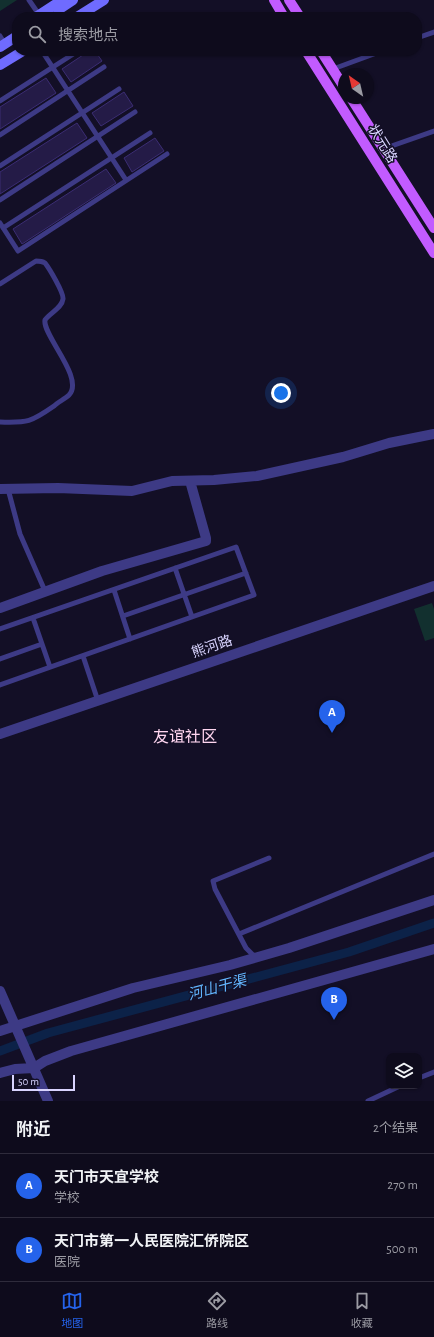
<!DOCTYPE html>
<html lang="zh">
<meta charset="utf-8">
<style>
:root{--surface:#0e0b1c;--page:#1c1929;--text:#f1f3f6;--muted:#9b9ba3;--line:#2e2b3b;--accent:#2563eb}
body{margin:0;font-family:"Alegreya Sans","Noto Sans SC",sans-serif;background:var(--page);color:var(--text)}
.controls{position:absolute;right:12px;bottom:12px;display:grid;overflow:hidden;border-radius:8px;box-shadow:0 1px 3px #0004}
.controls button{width:36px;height:36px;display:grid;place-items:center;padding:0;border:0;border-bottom:1px solid var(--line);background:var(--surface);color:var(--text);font:20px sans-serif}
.compass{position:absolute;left:338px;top:68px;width:36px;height:36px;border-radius:50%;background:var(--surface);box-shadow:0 1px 3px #0004;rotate:326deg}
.scale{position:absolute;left:12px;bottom:10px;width:63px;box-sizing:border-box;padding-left:4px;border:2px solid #d9d4ff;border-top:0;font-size:11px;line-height:14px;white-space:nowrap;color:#d9d4ff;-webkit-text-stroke:3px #130f26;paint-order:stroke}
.you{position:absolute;left:281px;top:393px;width:14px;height:14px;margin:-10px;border:3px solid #fff;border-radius:50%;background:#1a73e8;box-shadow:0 0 0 6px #1a73e833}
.badge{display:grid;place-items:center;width:26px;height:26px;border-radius:50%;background:var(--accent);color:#fff;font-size:13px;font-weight:700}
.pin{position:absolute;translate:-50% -33px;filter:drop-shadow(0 1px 2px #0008)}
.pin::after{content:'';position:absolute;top:21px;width:14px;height:12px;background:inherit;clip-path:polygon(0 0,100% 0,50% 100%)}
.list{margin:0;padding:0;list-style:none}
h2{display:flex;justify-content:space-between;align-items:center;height:52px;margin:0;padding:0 16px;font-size:17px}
h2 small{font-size:13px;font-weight:400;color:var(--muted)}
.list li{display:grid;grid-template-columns:26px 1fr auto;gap:12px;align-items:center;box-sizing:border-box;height:64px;padding:0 16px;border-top:1px solid var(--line)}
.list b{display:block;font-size:15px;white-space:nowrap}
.list p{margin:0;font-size:13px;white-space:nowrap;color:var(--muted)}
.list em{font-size:13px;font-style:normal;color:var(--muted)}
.icon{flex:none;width:22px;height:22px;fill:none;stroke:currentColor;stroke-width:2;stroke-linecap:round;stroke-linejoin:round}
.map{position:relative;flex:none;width:434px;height:1101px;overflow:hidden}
.search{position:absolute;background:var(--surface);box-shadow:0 1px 3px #0004;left:12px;right:12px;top:12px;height:44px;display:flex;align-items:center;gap:10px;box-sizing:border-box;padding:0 14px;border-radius:16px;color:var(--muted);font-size:15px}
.sheet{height:180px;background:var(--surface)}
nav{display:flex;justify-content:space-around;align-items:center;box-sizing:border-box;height:56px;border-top:1px solid var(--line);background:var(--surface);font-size:11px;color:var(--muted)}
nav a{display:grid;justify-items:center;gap:2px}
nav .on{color:var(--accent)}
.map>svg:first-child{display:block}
.green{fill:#12302f}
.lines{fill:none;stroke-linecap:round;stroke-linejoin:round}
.canal{stroke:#0c2248;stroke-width:9}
.building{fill:#241b47;stroke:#3b2d73}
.service{stroke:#3d3a85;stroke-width:5}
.minor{stroke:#3d3a85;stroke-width:10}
.tertiary{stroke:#3d3a85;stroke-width:10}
.secondary{stroke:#6f6bff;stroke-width:10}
.primary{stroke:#c25bff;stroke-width:10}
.labels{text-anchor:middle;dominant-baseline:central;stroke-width:3;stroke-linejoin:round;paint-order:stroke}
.street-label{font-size:14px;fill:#d9d4ff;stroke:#130f26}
.water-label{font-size:15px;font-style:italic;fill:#62b6ff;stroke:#130f26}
.quarter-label{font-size:16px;fill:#ffd6f0;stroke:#130f26}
</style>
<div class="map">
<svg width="434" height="1101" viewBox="0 0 434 1101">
<rect width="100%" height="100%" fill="#130f26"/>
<path class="green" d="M 0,0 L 17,0 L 0,11 Z
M 432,603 L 434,609 L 434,638 L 425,641 L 414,609 Z"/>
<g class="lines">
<path class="canal" d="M 0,1051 L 48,1033 L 349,952 L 434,923"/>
</g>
<path class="building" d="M 89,51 L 95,51 L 102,61 L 71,82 L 62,69 Z
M 46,78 L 56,93 L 0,129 L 0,107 Z
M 124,92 L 133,106 L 101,126 L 92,113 Z
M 77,123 L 87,138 L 0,194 L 0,172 Z
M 155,138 L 164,151 L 132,172 L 124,158 Z
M 106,169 L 116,183 L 22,244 L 13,229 Z"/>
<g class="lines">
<path class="service" d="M 29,0 L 40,16
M 0,36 L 5,44
M 417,38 L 434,32
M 42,51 L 126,180
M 333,69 L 382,51
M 0,101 L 78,51
M 0,135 L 104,67
M 383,149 L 434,131
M 0,166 L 119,89
M 0,200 L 135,112
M 0,223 L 18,251 L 167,154
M 3,228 L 150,133
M 0,284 L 36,261 C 39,261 42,261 45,263 C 49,268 64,293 63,299 C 62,308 50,313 45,320 C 42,335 85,378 69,395 C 65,399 58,402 54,406 C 31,422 28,423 0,422
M 8,489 L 20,534 L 45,591
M 175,568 L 192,617
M 114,590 L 130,639
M 123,616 L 246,573
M 33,618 L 50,667
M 0,629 L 236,547 L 254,595 L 0,685
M 83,656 L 98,701
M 0,659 L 42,644
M 239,934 L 434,854
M 255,957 L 246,948 L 215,889 L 213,881 L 269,858
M 419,1078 L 434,1072
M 368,1101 L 400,1086"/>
<path class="minor" d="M 0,489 L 58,488 L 132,491 L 172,481 L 214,480 L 257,476 L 343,457 L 389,443 L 434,434
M 0,608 L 102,571 L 206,541 L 206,538 L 190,481
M 0,991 L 48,1101
M 0,1031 L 133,988 L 230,965 L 289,948 L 434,900
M 0,1073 L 15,1069 L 34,1068 L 45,1061 L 71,1051 L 434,949"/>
<path class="tertiary" d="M 0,734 L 434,586"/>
<path class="secondary" d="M 58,10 L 73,0
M 36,17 L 62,0
M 77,17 L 104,0
M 0,47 L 17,36
M 0,65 L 23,51"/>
<path class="primary" d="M 274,0 L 284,17
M 289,0 L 300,17
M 306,51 L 434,253
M 321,51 L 344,87
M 351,98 L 434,228"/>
</g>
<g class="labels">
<g class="street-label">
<text transform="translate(382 144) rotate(58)">状元路</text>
<text transform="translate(212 647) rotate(-19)">熊河路</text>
</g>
<g class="water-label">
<text transform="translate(217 988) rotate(-15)">河山干渠</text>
</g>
<g class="quarter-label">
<text x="185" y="737">友谊社区</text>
</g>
</g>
</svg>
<div class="controls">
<button><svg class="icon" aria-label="layers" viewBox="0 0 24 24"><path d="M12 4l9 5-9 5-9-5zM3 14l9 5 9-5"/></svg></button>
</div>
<svg class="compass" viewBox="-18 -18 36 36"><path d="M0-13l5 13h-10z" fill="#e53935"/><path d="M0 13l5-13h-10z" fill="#9b9ba3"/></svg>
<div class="scale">50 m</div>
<div class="you"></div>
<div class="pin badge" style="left:332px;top:733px">A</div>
<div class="pin badge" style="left:334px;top:1020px">B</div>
<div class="search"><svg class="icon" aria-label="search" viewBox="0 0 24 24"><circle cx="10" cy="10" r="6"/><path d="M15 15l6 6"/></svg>搜索地点</div>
</div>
<section class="sheet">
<h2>附近<small>2个结果</small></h2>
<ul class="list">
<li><span class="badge">A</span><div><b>天门市天宜学校</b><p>学校</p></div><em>270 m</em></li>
<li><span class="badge">B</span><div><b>天门市第一人民医院汇侨院区</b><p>医院</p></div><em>500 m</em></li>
</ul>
</section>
<nav>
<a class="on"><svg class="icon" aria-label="map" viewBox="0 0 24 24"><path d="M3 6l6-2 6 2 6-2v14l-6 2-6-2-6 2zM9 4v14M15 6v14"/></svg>地图</a>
<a><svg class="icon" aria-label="directions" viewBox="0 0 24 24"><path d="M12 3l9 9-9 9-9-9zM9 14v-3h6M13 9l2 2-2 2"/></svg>路线</a>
<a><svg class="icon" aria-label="saved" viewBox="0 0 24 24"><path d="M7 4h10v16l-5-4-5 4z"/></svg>收藏</a>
</nav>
